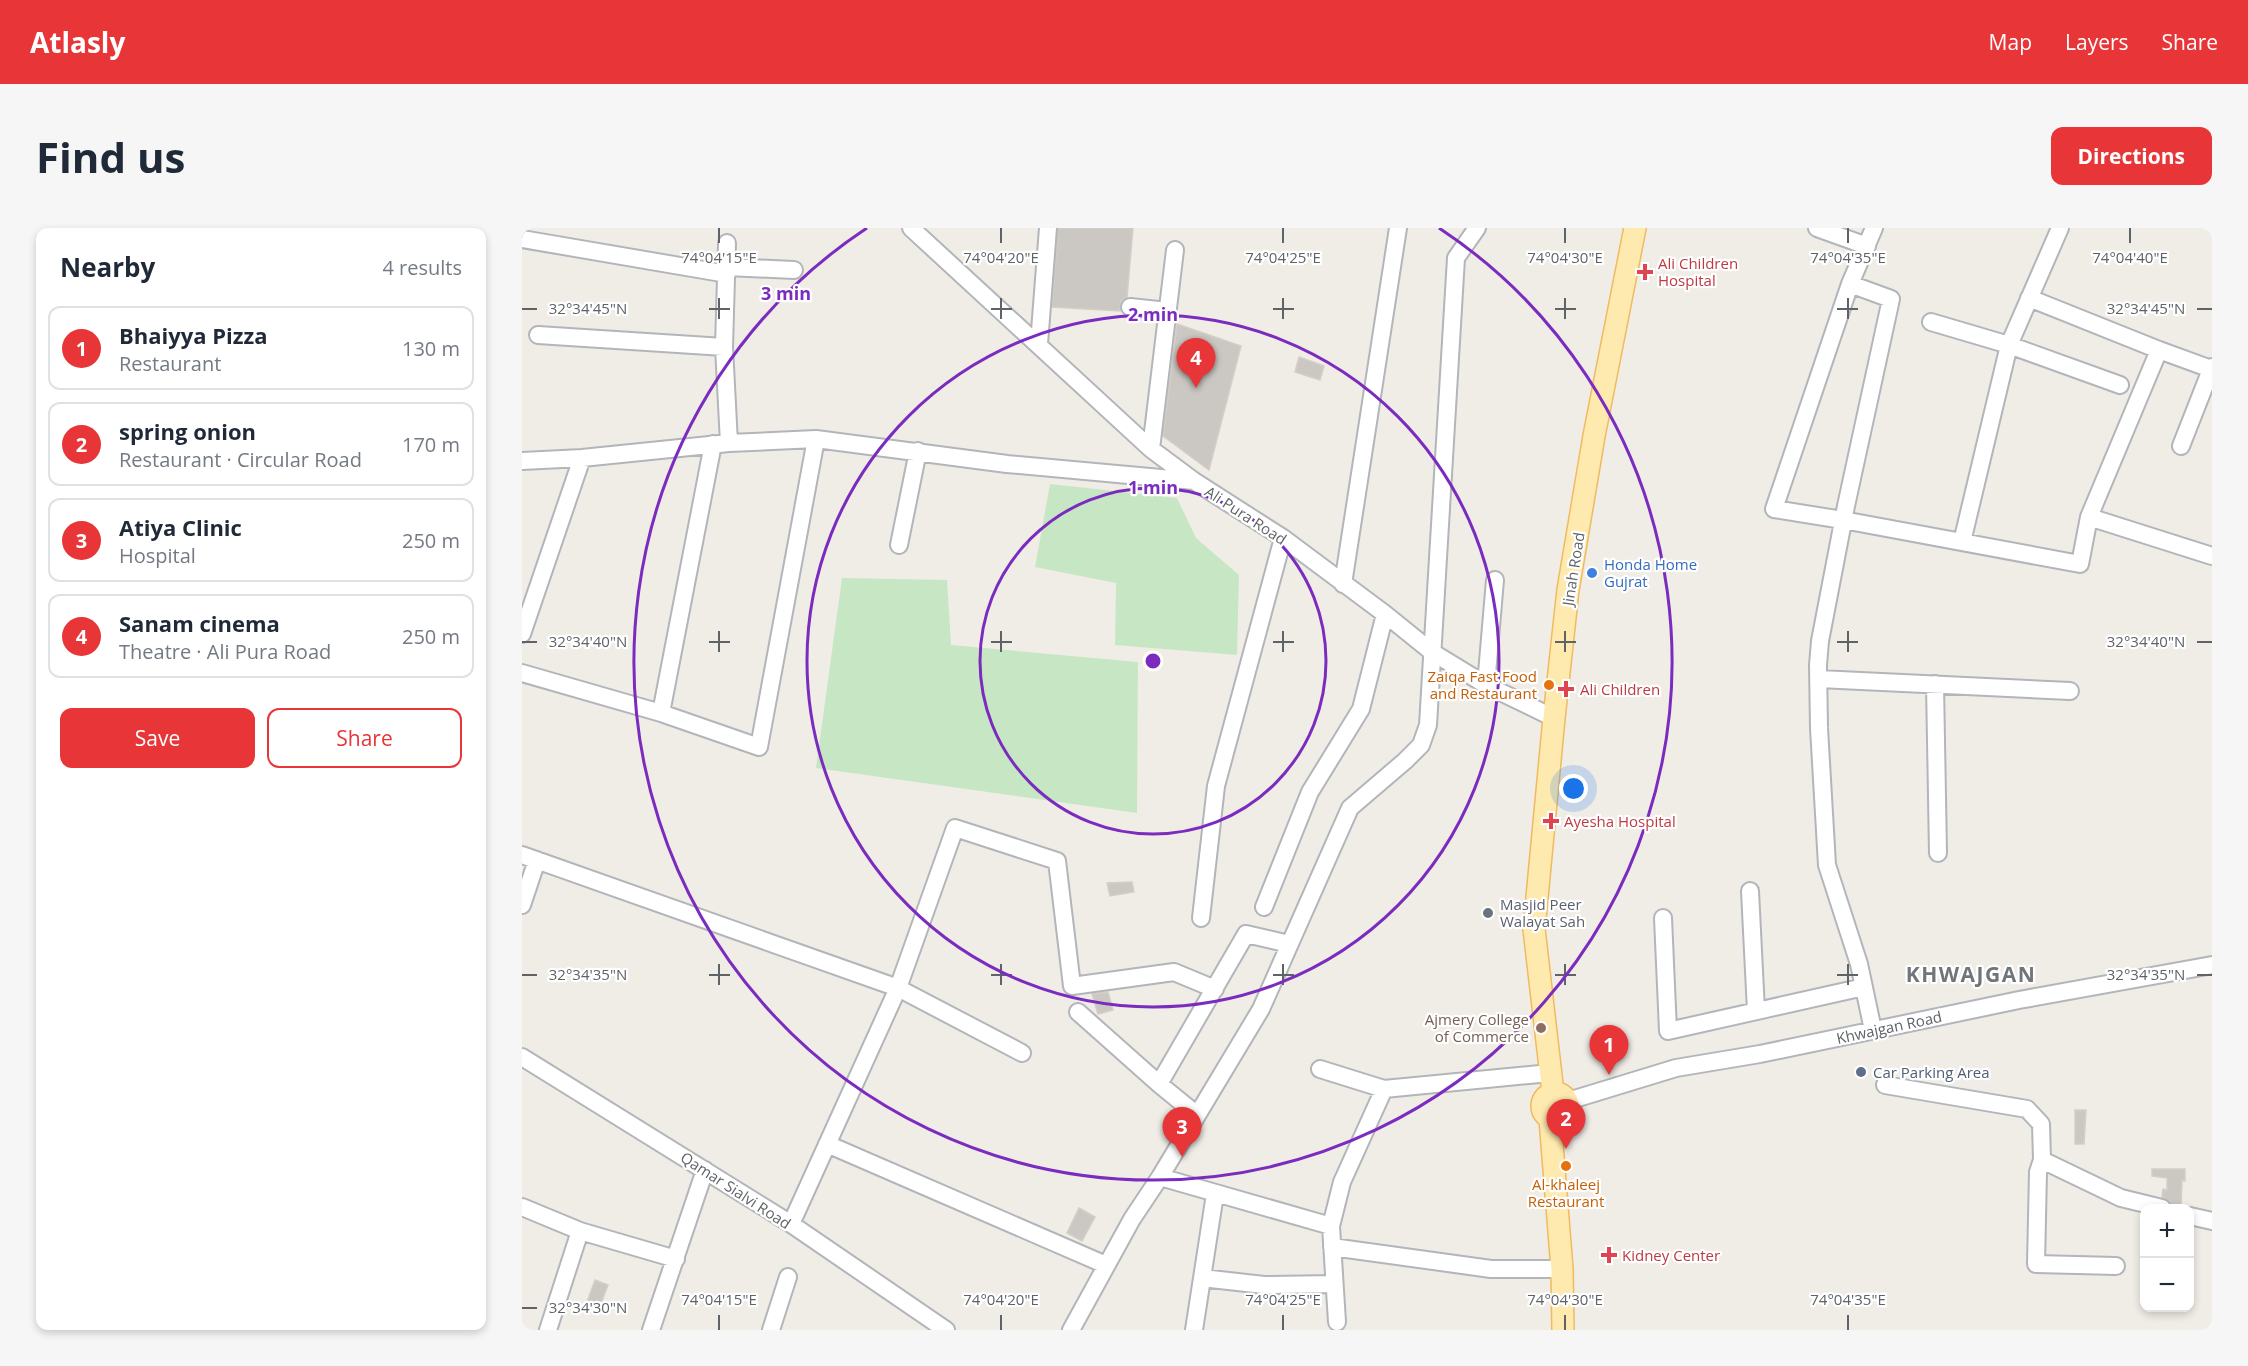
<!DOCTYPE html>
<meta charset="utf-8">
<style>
:root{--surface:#fff;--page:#f6f6f7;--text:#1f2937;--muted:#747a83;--line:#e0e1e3;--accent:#e73538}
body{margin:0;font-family:"Open Sans",sans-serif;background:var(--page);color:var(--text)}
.controls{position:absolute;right:18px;bottom:18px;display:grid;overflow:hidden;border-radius:12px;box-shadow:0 3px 9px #0003}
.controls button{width:54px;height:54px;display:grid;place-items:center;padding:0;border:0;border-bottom:2px solid var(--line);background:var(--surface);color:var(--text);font:30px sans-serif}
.you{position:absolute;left:1052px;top:561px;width:21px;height:21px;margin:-15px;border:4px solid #fff;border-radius:50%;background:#1a73e8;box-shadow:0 0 0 9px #1a73e833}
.badge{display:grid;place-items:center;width:39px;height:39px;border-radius:50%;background:var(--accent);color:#fff;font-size:20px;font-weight:700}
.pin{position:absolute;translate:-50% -50px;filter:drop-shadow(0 2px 3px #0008)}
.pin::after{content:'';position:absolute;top:32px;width:21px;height:18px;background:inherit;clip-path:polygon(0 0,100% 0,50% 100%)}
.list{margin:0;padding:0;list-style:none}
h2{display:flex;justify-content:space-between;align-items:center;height:78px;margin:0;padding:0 24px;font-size:26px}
h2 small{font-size:20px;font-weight:400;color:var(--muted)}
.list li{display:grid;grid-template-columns:39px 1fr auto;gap:18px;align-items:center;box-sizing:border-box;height:84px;margin:0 12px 12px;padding:0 12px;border:2px solid var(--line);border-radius:12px}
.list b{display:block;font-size:22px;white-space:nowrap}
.list p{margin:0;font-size:20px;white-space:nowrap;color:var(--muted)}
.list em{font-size:20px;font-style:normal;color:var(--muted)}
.actions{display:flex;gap:12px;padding:18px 24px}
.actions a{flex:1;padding:14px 0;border:2px solid var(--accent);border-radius:12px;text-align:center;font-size:21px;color:var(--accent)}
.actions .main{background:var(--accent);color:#fff}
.map{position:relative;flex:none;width:1690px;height:1102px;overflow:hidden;border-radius:12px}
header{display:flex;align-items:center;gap:36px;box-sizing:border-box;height:84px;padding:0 30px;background:var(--accent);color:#fff}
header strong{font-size:28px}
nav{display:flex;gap:33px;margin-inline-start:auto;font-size:21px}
.intro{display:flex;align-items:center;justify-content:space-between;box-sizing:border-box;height:144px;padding:0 36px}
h1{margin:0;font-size:42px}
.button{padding:15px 27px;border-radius:12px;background:var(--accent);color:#fff;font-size:21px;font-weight:700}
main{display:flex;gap:36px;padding:0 36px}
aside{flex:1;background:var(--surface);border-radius:12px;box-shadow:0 3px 9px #0003}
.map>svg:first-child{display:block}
.green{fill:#c7e7c4}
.building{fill:#cbc8c3;stroke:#d5cec5;stroke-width:1.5}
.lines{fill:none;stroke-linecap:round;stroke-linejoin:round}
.minor-casing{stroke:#b2b5b9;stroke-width:20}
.major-casing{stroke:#f0ba60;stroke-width:24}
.minor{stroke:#fff;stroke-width:16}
.major{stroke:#feeaae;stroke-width:21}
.ticks{fill:none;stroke:#5e6367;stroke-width:2}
.ring{fill:none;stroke:#7b2cbf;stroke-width:3}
.health-dot{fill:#e0444e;stroke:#fff;stroke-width:2}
.shop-dot{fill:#3f7fe0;stroke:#fff;stroke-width:2}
.food-dot{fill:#e8710a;stroke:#fff;stroke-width:2}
.worship-dot{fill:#6b7280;stroke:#fff;stroke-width:2}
.education-dot{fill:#8d6e63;stroke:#fff;stroke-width:2}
.service-dot{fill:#5c6f8a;stroke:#fff;stroke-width:2}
.labels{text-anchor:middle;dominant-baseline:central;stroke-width:4.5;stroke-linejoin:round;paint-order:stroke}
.health-label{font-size:15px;fill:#be3a42;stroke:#fff;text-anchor:start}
.street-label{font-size:15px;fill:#5e6367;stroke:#fff}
.shop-label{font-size:15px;fill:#366cbe;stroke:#fff;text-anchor:start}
.food-label{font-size:15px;fill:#c56008;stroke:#fff;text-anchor:end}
.worship-label{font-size:15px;fill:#5b616d;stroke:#fff;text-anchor:start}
.education-label{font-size:15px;fill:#785e54;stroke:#fff;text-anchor:end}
.service-label{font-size:15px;fill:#4e5e75;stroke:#fff;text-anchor:start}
.district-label{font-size:21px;font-weight:bold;letter-spacing:1.5px;fill:#6f7579;stroke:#fff}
.ticks-label{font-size:15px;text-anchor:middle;fill:#5e6367;stroke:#fff;stroke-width:4.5;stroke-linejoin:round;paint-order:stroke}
.centre{fill:#7b2cbf;stroke:#fff;stroke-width:3}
.ring-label{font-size:18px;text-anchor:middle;font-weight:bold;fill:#7b2cbf;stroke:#fff;stroke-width:4.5;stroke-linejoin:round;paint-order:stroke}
</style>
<header>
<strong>Atlasly</strong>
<nav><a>Map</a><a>Layers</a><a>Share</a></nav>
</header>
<div class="intro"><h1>Find us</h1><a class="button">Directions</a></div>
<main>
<aside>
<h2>Nearby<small>4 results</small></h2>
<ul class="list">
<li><span class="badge">1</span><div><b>Bhaiyya Pizza</b><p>Restaurant</p></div><em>130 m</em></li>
<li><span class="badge">2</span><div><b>spring onion</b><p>Restaurant · Circular Road</p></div><em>170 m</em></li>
<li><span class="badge">3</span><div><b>Atiya Clinic</b><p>Hospital</p></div><em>250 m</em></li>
<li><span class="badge">4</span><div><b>Sanam cinema</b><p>Theatre · Ali Pura Road</p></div><em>250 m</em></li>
</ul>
<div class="actions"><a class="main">Save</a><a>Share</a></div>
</aside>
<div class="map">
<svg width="1690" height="1102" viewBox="0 0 1690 1102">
<rect width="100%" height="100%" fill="#f0ede7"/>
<path class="green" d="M 528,256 L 655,270 L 674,310 L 717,347 L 715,427 L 593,417 L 594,355 L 513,339 Z
M 320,350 L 425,352 L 429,417 L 616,434 L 615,585 L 294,540 Z"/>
<path class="building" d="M 536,0 L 611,0 L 605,69 L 599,73 L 598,83 L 530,79 Z
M 655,96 L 719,118 L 687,242 L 641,208 Z
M 777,129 L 802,138 L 798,152 L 773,144 Z
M 610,654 L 612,664 L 588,668 L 585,655 Z
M 586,764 L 591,782 L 576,786 L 570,766 Z
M 1553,882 L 1564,882 L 1562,916 L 1553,916 Z
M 1630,941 L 1663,941 L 1663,953 L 1660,952 L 1659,979 L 1650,979 L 1648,973 L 1640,969 L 1641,961 L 1645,962 L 1645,950 L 1630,948 Z
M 557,980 L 573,989 L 560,1013 L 545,1005 Z
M 73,1052 L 86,1057 L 78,1078 L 65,1074 Z"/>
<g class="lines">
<defs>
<path id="minor" d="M 389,0 L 629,221 L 672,253 L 761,310 L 863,386 L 910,424 L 964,457 L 1032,490
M 1295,0 L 1345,18
M 0,11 L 205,46
M 205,15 L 202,119 L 207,215
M 205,39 L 272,42
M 1328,56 L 1252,281 L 1321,292 L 1558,336 L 1567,289 L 1690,328
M 1507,70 L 1637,122 L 1689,141
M 608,79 L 646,83
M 1409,94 L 1487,117 L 1598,157
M 16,107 L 202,119
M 517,116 L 526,0
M 1659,218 L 1690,139
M 629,221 L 653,22
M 0,233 L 60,230 L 207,215 L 294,211
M 1567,289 L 1637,122
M 1440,314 L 1487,117 L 1538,0
M 377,317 L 396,223
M 821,356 L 876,0
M 0,406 L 60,230
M 0,445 L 139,485 L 237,519 L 294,211 L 485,236 L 672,253
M 1297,451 L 1548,463
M 1413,456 L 1416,625
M 964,457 L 973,352
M 139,485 L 191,216
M 0,627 L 376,760 L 500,825
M 1228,663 L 1234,783
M 0,677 L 15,632
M 742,679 L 788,564 L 839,481 L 863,386
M 679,690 L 694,558 L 761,310
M 1141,690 L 1146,803 L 1342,759
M 556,784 L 637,856
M 1351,802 L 1337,736 L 1305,637 L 1297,500 L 1296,437 L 1298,413 L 1324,278 L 1369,71 L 1328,56 L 1352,0
M 0,829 L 269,996 L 424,1102
M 798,841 L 862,861 L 1028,845
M 1363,857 L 1505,881 L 1519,896 L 1520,932 L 1516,944 L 1514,1036 L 1594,1038
M 1046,873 L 1154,840 L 1238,826 L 1497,772 L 1690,737
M 675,887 L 637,856 L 724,706 L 767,716
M 305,916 L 584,1037
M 1520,932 L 1599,970 L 1640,980
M 638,949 L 809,998
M 0,979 L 58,1003 L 154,1031
M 1668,988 L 1690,993
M 269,996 L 376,760 L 433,600 L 535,633 L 550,758 L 652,744 L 693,761
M 810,1019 L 969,1041 L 1040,1041
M 680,1050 L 742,1057 L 812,1056
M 815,1094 L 809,998 L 820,954 L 862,861
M 26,1102 L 58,1003
M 129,1102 L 183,942
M 249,1102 L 266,1049
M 549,1102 L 610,991 L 638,949 L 739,781 L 828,580 L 883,533 L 899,517 L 906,497 L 934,30 L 955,0
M 672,1102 L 693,966"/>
<path id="major" d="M1020 878a13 13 0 1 1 26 0a13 13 0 1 1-26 0Z
M 1031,865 L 1012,701 L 1032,490 L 1046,362 L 1072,208 L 1113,0
M 1028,891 L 1040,1041 L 1041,1102"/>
</defs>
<use href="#minor" class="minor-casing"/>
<use href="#major" class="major-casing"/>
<use href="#minor" class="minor"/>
<use href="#major" class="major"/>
</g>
<path class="ticks" d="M 197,0 L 197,15M 479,0 L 479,15M 761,0 L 761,15M 1043,0 L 1043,15M 1326,0 L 1326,15M 1608,0 L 1608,15M 197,70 L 197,91M 479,70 L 479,91M 761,70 L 761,91M 1043,70 L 1043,91M 1326,70 L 1326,91M 0,81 L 15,81M 187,81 L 208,81M 469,81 L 490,81M 751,81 L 772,81M 1033,81 L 1054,81M 1315,81 L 1336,81M 1675,81 L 1690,81M 197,403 L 197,424M 479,403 L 479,424M 761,403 L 761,424M 1043,403 L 1043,424M 1326,403 L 1326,424M 0,414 L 15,414M 187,414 L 208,414M 469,414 L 490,414M 751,414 L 772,414M 1033,414 L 1054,414M 1315,414 L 1336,414M 1675,414 L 1690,414M 197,736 L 197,757M 479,736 L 479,757M 761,736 L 761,757M 1043,736 L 1043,757M 1326,736 L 1326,757M 0,747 L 15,747M 187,747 L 208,747M 469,747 L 490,747M 751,747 L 772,747M 1033,747 L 1054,747M 1315,747 L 1336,747M 1675,747 L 1690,747M 0,1080 L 15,1080M 197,1087 L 197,1102M 479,1087 L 479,1102M 761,1087 L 761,1102M 1043,1087 L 1043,1102M 1326,1087 L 1326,1102"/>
<g class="ring">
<circle cx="631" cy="433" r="173"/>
<circle cx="631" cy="433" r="346"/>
<path d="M917 0A519 519 0 1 1 345 0"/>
</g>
<g class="health-dot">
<path d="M1120 35h6v6h6v6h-6v6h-6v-6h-6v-6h6z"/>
<path d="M1041 452h6v6h6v6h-6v6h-6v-6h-6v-6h6z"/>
<path d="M1026 584h6v6h6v6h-6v6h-6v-6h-6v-6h6z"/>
<path d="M1084 1018h6v6h6v6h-6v6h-6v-6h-6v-6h6z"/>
</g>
<circle class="shop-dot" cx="1070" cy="345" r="6"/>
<g class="food-dot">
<circle cx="1027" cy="457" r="6"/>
<circle cx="1044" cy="938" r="6"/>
</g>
<circle class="worship-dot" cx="966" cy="685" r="6"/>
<circle class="education-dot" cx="1019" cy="800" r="6"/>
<circle class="service-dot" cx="1339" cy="844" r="6"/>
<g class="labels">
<g class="health-label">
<text x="1136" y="35">Ali Children<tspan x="1136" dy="17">Hospital</tspan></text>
<text x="1058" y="461">Ali Children</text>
<text x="1042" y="593">Ayesha Hospital</text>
<text x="1100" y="1027">Kidney Center</text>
</g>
<g class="street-label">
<text transform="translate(724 287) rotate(33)">Ali Pura Road</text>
<text transform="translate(1051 341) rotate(-81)">Jinah Road</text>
<text transform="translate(1367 799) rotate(-12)">Khwajgan Road</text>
<text transform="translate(214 962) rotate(33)">Qamar Sialvi Road</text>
</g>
<g class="shop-label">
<text x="1082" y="336">Honda Home<tspan x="1082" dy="17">Gujrat</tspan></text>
</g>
<g class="food-label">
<text x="1015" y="448">Zaiqa Fast Food<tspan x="1015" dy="17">and Restaurant</tspan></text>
<text x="1044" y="956" text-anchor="middle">Al-khaleej<tspan x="1044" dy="17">Restaurant</tspan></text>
</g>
<g class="worship-label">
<text x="978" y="676">Masjid Peer<tspan x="978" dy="17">Walayat Sah</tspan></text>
</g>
<g class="education-label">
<text x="1007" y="791">Ajmery College<tspan x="1007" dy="17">of Commerce</tspan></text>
</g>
<g class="service-label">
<text x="1351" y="844">Car Parking Area</text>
</g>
<g class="district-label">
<text x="1449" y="746">KHWAJGAN</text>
</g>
</g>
<g class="ticks-label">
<text x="197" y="35">74°04'15"E</text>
<text x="479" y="35">74°04'20"E</text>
<text x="761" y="35">74°04'25"E</text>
<text x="1043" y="35">74°04'30"E</text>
<text x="1326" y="35">74°04'35"E</text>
<text x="1608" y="35">74°04'40"E</text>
<text x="66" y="86">32°34'45"N</text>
<text x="1624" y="86">32°34'45"N</text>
<text x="66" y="419">32°34'40"N</text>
<text x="1624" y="419">32°34'40"N</text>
<text x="66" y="752">32°34'35"N</text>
<text x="1624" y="752">32°34'35"N</text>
<text x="197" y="1077">74°04'15"E</text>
<text x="479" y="1077">74°04'20"E</text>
<text x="761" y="1077">74°04'25"E</text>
<text x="1043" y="1077">74°04'30"E</text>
<text x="1326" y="1077">74°04'35"E</text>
<text x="66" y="1085">32°34'30"N</text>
</g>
<circle cx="631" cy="433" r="9" class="centre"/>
<g class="ring-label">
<text x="264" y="72">3 min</text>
<text x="631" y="93">2 min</text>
<text x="631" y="266">1 min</text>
</g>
</svg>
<div class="controls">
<button>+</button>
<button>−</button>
</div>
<div class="you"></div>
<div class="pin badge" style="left:1087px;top:847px">1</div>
<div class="pin badge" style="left:1044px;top:921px">2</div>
<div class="pin badge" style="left:660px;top:929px">3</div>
<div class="pin badge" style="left:674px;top:160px">4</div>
</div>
</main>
